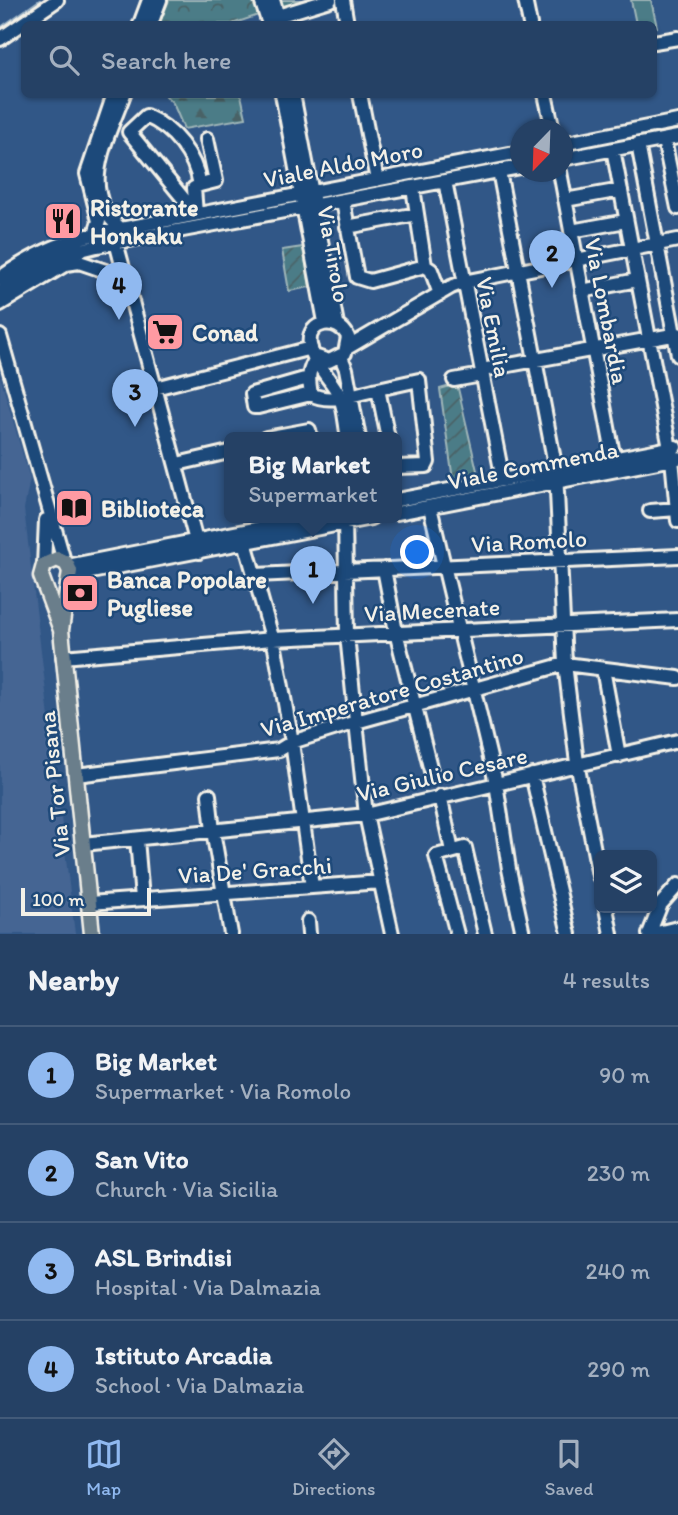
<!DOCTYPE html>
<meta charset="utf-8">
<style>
:root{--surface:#254165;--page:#2d486b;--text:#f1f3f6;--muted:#a3afbf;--line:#425a79;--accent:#90b9f0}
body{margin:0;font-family:Itim,sans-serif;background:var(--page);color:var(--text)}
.controls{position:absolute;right:21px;bottom:21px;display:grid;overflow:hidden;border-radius:10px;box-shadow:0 2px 5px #0004}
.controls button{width:63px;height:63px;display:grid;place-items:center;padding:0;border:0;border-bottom:2px solid var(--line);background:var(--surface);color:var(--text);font:35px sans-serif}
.compass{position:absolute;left:510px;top:119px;width:63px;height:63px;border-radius:50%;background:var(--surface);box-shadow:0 2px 5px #0004;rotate:203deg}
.scale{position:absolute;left:21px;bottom:18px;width:130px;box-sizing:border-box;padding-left:7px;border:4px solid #f4f1e8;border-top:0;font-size:19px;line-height:24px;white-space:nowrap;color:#f4f1e8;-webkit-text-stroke:5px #1f4a7a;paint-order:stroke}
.you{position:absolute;left:418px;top:553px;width:24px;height:24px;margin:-18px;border:5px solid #fff;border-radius:50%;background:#1a73e8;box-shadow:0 0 0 10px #1a73e833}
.badge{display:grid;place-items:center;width:46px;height:46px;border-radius:50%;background:var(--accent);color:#111;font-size:23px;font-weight:700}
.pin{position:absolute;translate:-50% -58px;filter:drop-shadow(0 2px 4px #0008)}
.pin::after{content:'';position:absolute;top:37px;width:24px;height:21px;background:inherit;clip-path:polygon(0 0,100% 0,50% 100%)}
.popup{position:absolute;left:224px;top:432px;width:178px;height:91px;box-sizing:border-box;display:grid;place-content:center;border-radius:10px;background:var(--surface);filter:drop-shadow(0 2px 5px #0005);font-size:23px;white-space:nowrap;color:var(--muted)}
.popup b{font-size:26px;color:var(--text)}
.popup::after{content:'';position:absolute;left:50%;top:100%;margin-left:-14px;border:14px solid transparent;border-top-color:var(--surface)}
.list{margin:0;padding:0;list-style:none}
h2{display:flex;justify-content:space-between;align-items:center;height:91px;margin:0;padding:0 28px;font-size:30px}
h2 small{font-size:23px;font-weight:400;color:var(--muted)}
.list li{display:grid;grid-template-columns:46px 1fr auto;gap:21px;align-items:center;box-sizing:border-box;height:98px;padding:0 28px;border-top:2px solid var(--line)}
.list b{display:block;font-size:26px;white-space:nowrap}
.list p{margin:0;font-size:23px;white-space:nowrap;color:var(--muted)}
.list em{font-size:23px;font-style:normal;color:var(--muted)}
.icon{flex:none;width:38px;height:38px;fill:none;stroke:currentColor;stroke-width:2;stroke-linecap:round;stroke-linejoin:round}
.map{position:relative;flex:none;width:678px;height:934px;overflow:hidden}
.search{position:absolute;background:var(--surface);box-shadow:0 2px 5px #0004;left:21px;right:21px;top:21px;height:77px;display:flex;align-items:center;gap:18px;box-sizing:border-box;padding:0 24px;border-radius:10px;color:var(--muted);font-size:26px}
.sheet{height:483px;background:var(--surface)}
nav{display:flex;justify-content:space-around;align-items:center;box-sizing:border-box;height:98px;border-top:2px solid var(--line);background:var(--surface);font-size:19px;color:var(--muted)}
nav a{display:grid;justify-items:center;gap:4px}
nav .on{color:var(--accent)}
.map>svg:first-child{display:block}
.built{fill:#446593}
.forest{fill:url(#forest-firs);stroke:#a0b6b8;stroke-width:2}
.park{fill:url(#park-crowns);stroke:#a0b6b8;stroke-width:2}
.garden{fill:url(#garden-furrows);stroke:#a0b6b8;stroke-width:2}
.pitch{fill:#4c7c87;stroke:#a0b6b8;stroke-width:2}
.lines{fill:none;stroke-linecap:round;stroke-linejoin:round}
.stream{stroke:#96aec2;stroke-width:2.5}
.minor-casing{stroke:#f4f1e8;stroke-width:18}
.major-casing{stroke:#f4f1e8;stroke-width:19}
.minor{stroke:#1f4a7a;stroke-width:12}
.major{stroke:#6b7e8b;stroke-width:14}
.labels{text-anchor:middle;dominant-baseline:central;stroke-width:5;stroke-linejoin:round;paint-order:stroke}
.street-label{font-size:24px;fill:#f4f1e8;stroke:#1f4a7a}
.poi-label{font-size:24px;font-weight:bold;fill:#f4f1e8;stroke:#1f4a7a;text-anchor:start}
</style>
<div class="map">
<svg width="678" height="934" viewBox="0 0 678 934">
<defs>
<pattern id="forest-firs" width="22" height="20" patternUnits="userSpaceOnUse" patternTransform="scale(1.75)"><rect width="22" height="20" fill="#4c7c87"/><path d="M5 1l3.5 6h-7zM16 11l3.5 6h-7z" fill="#4a6266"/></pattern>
<pattern id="park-crowns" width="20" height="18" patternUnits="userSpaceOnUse" patternTransform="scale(1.75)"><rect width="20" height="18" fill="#4c7c87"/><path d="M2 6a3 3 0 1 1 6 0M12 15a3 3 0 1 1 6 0" fill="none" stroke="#4a6266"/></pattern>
<pattern id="garden-furrows" width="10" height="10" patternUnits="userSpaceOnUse" patternTransform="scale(1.75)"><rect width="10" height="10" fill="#4c7c87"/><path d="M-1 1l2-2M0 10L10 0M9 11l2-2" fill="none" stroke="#4a6266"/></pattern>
</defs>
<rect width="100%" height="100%" fill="#315787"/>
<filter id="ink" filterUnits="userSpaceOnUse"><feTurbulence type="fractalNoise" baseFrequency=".0143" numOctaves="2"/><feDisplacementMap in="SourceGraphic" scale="14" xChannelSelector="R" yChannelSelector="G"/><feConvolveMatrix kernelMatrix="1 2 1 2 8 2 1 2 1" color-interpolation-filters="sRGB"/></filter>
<g filter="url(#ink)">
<path class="built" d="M 0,376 L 30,479 L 24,509 L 75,934 L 0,934 Z"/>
<path class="forest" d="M 165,95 L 241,95 L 246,118 L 184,129 L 173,103 Z"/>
<path class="park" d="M 169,0 L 303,0 L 232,24 L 159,24 Z"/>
<path class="garden" d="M 303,247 L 310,287 L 289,291 L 282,250 Z
M 457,384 L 478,475 L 453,480 L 440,389 Z"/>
<path class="pitch" d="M 631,0 L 651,0 L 657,27 L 654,28 L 654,24 L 636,24 Z"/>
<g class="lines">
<path class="stream" d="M 0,28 L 40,0"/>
<defs>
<path id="minor" d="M 261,0 L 269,24
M 273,0 L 280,24
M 343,0 L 347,24
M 525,0 L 530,24
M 268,19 L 330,0
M 140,24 L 149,0
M 151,24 L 160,0
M 0,39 L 57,0
M 654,42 L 678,38
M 282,94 L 325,322
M 293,94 L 337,324
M 360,94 L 377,180
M 545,94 L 553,130
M 146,116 C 174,128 195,155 200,185 L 194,188 L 196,214 L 129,132 Z
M 664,140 L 678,208
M 562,144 L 678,121
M 638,144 L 678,355
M 613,149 L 672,459 L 678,521
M 562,159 L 678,137
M 499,171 L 556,470 L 565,664 L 577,763 L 599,876
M 560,172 L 614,459
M 445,181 L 503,480
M 200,185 L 216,181 L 207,139
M 565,200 L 621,190
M 343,201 L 357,277 L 370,281 L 425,266 L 413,188
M 347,227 L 417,214
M 121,229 C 76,191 107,140 124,94
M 571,231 L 626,221
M 95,234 L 99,221 L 87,174 L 114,94
M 116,242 L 199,552
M 425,266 L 431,270 L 440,294
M 0,278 C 31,256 58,243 95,234 L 520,152
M 0,291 C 34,268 57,255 97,246 L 520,167
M 582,291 L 637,280
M 0,304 L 66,264 L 79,262 L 126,278
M 0,336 L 64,561
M 347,348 L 451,287 L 464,282 L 678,240
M 317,357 L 329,361 L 345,353 L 348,337 C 339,316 306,320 310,345 C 313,364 331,378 339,395 C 345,408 345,424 348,438
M 317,357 C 308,370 308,378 311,394 C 330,405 358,393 378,389
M 341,357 L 346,369 L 359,438
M 482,370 L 678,334
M 308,378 L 252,394 L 254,407 L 258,407 L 311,394
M 454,380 L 482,375
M 155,388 L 311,348
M 266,438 L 309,430 L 311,438
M 388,438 L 378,389 L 419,380 L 428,462 L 426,466 L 397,467
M 177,464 L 229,452
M 397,500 L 675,447
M 430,507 L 496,783 L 509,869 L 523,934
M 650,511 L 678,509
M 397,513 L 678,458
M 345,518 L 347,635 L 356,722 L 366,815 L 392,934
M 245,542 L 275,648 L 292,742 L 312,887
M 44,565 L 46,520
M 68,566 L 310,518
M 384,569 L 396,632 L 432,775
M 255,575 L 678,556
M 70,576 L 371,518
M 63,657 L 273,639 L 678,620
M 603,669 L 619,756
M 76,775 L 279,750 L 292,742 L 356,722 L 565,664 L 678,678
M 532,775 L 569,934
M 209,795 L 213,831 L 231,934
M 440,796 L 452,851
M 137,839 L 142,899
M 83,844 L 366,815 L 678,741
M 89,903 L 381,882
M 606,908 L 611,934
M 308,921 L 309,934
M 457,934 L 436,856 L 465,848 L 485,934
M 649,934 L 661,904 L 678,885
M 653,934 L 678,928"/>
<path id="major" d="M 61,630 L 41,576 L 44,565 L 57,559 L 66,563 L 70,571 L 61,630 L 92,934"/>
</defs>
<use href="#minor" class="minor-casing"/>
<use href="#major" class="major-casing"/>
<use href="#minor" class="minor"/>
<use href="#major" class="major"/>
</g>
</g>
<defs>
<symbol id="restaurant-square" viewBox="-11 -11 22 22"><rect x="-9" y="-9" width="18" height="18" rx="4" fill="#ff9aa2" stroke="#1f4a7a"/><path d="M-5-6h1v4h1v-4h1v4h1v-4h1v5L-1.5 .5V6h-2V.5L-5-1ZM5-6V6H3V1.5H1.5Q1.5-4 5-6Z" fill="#111"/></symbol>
<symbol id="supermarket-square" viewBox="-11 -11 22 22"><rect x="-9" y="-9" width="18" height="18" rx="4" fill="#ff9aa2" stroke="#1f4a7a"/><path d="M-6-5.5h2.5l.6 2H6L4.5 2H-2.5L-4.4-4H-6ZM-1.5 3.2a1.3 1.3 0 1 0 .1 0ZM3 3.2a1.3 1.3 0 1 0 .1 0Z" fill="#111"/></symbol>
<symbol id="library-square" viewBox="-11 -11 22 22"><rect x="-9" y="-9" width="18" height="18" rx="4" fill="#ff9aa2" stroke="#1f4a7a"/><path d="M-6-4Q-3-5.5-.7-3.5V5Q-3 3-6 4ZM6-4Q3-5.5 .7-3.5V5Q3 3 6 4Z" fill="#111"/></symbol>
<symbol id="bank-square" viewBox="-11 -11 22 22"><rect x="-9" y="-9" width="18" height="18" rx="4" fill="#ff9aa2" stroke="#1f4a7a"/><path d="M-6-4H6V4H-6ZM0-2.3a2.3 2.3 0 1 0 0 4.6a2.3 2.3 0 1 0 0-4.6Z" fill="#111"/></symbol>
</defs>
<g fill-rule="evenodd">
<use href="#restaurant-square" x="41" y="199" width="44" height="44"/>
<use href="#supermarket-square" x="143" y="310" width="44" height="44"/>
<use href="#library-square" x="52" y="486" width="44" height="44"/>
<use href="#bank-square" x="58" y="571" width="44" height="44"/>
</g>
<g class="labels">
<g class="street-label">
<text transform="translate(343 164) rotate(-11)">Viale Aldo Moro</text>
<text transform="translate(334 254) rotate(80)">Via Tirolo</text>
<text transform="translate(607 311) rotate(79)">Via Lombardia</text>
<text transform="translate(494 327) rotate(79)">Via Emilia</text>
<text transform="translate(533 465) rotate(-11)">Viale Commenda</text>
<text transform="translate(529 541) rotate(-3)">Via Romolo</text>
<text transform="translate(432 610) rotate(-3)">Via Mecenate</text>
<text transform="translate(392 692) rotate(-16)">Via Imperatore Costantino</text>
<text transform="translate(442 774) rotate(-13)">Via Giulio Cesare</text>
<text transform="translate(54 784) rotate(-96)">Via Tor Pisana</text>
<text transform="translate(255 870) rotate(-4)">Via De' Gracchi</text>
</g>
<g class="poi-label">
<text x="90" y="207">Ristorante<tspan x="90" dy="28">Honkaku</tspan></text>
<text x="192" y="332">Conad</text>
<text x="101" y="508">Biblioteca</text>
<text x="107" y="579">Banca Popolare<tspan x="107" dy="28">Pugliese</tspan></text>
</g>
</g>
</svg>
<div class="controls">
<button><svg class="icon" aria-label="layers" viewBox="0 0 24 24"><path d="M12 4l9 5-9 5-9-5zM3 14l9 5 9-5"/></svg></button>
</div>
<svg class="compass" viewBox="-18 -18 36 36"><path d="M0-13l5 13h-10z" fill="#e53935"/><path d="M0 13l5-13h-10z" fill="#a3afbf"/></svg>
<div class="scale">100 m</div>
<div class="you"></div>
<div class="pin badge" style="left:313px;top:604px">1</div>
<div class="popup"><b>Big Market</b>Supermarket</div>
<div class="pin badge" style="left:552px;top:288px">2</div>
<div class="pin badge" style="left:135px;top:427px">3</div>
<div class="pin badge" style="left:119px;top:320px">4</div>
<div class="search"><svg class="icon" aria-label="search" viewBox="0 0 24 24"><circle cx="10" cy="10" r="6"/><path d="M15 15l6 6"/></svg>Search here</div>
</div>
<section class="sheet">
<h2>Nearby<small>4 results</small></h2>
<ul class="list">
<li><span class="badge">1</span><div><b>Big Market</b><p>Supermarket · Via Romolo</p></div><em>90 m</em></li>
<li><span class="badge">2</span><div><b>San Vito</b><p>Church · Via Sicilia</p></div><em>230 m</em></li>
<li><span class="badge">3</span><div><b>ASL Brindisi</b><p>Hospital · Via Dalmazia</p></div><em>240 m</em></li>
<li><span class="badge">4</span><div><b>Istituto Arcadia</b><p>School · Via Dalmazia</p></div><em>290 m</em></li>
</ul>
</section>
<nav>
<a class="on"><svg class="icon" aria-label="map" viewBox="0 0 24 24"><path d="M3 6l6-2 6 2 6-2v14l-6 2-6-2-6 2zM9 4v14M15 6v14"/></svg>Map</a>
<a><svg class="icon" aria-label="directions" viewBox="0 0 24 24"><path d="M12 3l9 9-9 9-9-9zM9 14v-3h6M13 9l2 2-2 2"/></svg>Directions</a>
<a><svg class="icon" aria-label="saved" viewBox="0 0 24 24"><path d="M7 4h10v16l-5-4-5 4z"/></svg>Saved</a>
</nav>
